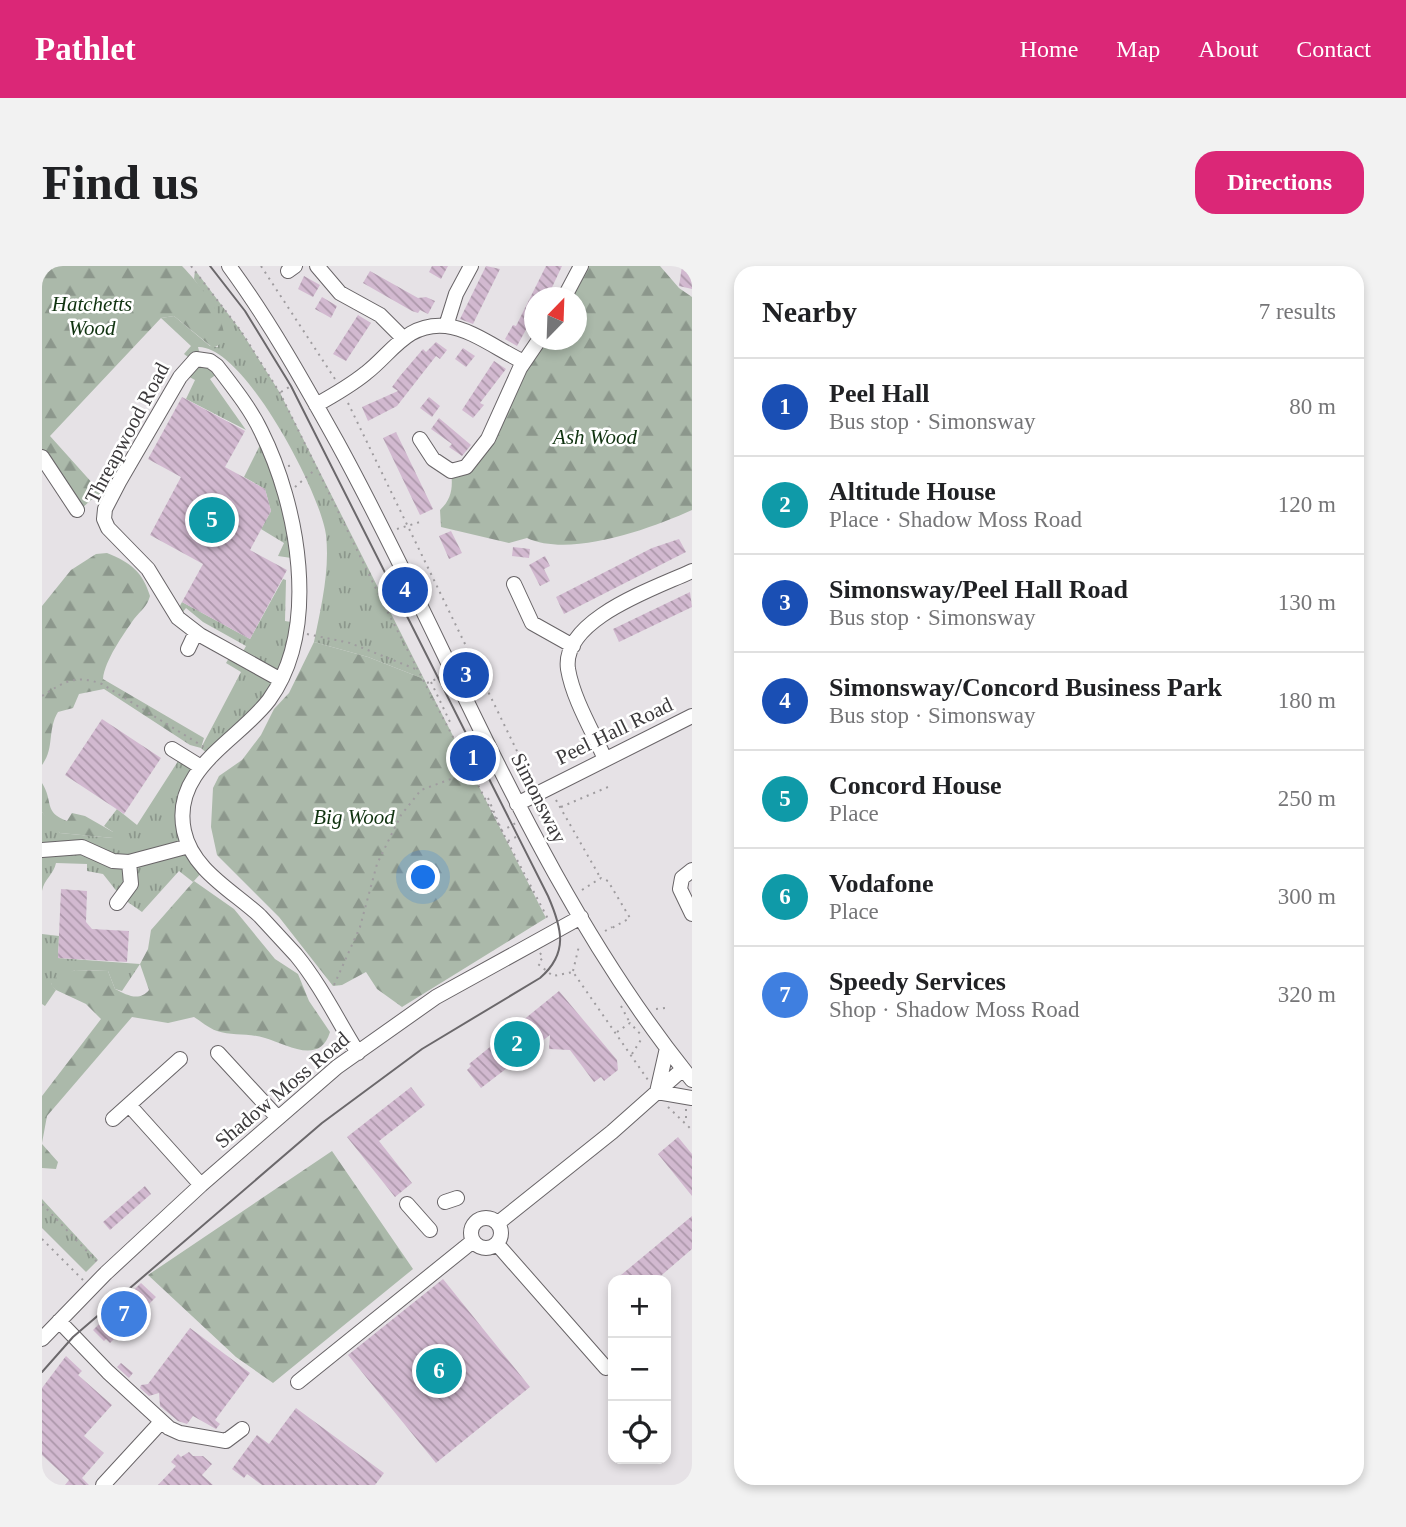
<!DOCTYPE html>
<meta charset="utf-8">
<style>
:root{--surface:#fff;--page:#f2f2f2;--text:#202124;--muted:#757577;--line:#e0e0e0;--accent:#db2777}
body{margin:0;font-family:"Times New Roman",serif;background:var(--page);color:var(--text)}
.controls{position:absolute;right:21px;bottom:21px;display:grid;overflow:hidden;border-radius:14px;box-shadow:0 4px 10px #0003}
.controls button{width:63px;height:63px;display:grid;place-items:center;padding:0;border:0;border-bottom:2px solid var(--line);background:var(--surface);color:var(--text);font:35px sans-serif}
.compass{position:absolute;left:482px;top:21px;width:63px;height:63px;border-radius:50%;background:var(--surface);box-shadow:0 4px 10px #0003;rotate:23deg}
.you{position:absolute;left:382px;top:612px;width:24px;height:24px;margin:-18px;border:5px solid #fff;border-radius:50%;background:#1a73e8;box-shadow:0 0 0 10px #1a73e833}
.badge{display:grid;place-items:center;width:46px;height:46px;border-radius:50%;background:var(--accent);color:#fff;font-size:23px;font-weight:700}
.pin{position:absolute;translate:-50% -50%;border:4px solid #fff;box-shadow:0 2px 7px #0006}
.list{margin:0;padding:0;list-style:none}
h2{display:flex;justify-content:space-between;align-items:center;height:91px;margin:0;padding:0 28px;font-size:30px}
h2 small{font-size:23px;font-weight:400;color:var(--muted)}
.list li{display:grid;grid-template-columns:46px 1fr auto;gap:21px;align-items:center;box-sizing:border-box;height:98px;padding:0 28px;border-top:2px solid var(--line)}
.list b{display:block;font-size:26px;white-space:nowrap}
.list p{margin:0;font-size:23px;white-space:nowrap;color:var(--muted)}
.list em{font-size:23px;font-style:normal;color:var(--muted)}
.icon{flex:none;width:38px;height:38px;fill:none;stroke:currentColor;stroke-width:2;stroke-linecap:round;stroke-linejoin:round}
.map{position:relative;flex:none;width:650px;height:1219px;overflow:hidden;border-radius:21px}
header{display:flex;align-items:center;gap:42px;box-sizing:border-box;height:98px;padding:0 35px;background:var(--accent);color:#fff}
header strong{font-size:33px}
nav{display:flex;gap:38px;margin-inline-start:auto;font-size:24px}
.intro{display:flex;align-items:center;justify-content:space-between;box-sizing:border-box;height:168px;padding:0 42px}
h1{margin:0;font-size:49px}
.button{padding:18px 32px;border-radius:21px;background:var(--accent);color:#fff;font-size:24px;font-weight:700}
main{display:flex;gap:42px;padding:0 42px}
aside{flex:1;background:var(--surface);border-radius:21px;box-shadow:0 4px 10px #0003}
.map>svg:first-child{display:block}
.grass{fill:url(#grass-tufts)}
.forest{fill:url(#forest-firs)}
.building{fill:url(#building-back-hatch)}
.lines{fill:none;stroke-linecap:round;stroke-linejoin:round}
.minor-casing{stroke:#686467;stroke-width:16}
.path{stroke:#9f9c9f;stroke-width:2;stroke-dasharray:2 5;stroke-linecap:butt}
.minor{stroke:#fff;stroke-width:14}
.tram{stroke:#6b686b;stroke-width:2}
.labels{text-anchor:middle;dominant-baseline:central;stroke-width:5;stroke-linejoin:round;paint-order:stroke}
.park-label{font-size:21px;font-style:italic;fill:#103310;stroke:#fff}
.street-label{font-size:21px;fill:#3b393b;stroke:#fff}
</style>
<header>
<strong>Pathlet</strong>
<nav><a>Home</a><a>Map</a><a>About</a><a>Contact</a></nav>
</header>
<div class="intro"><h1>Find us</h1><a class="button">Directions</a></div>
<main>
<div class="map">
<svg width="650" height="1219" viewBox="0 0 650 1219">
<defs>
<pattern id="grass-tufts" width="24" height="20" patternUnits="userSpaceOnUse" patternTransform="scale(1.75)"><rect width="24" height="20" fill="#abb9aa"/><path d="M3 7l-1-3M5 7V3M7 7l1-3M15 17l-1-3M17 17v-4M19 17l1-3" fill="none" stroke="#8c978c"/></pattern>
<pattern id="forest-firs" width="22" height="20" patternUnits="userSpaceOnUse" patternTransform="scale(1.75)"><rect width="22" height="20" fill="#abb9aa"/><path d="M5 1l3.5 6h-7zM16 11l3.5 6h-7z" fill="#8c978c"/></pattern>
<pattern id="building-back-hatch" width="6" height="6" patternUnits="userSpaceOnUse" patternTransform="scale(1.75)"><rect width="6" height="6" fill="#d2b9d0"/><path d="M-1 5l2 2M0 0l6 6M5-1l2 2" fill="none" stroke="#ac97aa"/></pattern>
</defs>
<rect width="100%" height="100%" fill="#e6e2e6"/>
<path class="grass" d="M 153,4 L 199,65 L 238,127 L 382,413 L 326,391 L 272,376 C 279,341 288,305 284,269 C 279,228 202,79 156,81 L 159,93 L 179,105 L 168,113 L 204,164 L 144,133 L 153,114 L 140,107 L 150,94 L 142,88 L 149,80 L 119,52 L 132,50 L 168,80 L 176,81 L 171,41 L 152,13 Z
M 220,168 L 256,293 L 236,290 L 242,277 L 219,263 L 229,245 L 223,223 L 202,211 L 220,175 L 214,171 Z
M 241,313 L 244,314 L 243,355 L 255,357 L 239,414 L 168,490 L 159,482 L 199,406 L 184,397 L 190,387 L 198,391 L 204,380 L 161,356 L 144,342 L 136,352 L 133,349 L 140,336 L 208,373 Z
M 140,489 L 159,501 L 140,554 L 163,603 L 151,616 L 137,605 L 100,646 L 80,632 L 61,608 L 45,605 L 45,598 L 14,597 C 12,608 2,613 0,625 L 0,546 L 18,567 L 71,572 L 71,566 L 62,560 L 75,543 L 95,559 Z
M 0,668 L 17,670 L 16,692 L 98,698 L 80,725 L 73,723 L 66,705 L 33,704 L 9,718 L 14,724 L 3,740 L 0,738 Z
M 0,933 L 56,994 L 44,1006 L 0,962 Z"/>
<path class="forest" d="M 0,0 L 140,0 C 157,18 185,50 182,76 L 171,82 L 132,50 L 119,52 L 8,170 L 61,229 L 49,234 L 39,243 L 0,191 Z
M 539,0 L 618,0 L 637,22 L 650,31 L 650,244 C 608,263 528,292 485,272 L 467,277 L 399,261 L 398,244 C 410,233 411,221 409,205 L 424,201 L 497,74 L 534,74 L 534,32 L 522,31 Z
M 65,287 C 88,296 101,306 108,330 C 105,341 99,344 92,353 C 81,369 63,394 61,413 L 162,472 L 159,482 L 148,479 L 62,423 L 37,428 L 31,442 L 16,446 C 5,464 13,482 0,499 L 0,340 L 29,304 L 54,288 Z
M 272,376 L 326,391 L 382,413 L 504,652 L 360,741 L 335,723 L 324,706 L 300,719 L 291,720 L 237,651 L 175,589 L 169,561 L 171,522 L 177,510 L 200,494 L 219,469 L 232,443 L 247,427 Z
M 0,517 C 12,536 1,546 25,555 L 30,547 L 43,550 L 71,566 L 71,572 L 18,567 L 10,561 L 0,546 Z
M 152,615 L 192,643 L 233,693 L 256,708 L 267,735 L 288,766 C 278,800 244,778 223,772 C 208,767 190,770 175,765 C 166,762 159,755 152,751 L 126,757 L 90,751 L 5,850 L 0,877 L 0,830 L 59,753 L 44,738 L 14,724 L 9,719 L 11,713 L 33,704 L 66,705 L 73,723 C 85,729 97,736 107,724 L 98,698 L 106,683 L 109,664 Z
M 0,878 L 16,896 L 14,903 L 0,902 Z
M 290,885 L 371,1003 L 231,1117 L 194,1091 L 106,1009 Z"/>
<path class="building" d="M 390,0 L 406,0 L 399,13 L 387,6 Z
M 444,0 L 458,3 L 431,58 L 418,53 Z
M 504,0 L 520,0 L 505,32 L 493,32 L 493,60 L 487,58 L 475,80 L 463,73 L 471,59 L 474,60 Z
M 640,0 L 650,0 L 650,23 L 637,20 Z
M 328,5 L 376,32 L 384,31 L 393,35 L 386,48 L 378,44 L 376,47 L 370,45 L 321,17 Z
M 262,10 L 278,19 L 271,31 L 256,23 Z
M 280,31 L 295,40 L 289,52 L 273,43 Z
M 316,49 L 329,57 L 304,95 L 291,88 Z
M 394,76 L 405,84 L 398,93 L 394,90 L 355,140 L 326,155 L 320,141 L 356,125 L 350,121 L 358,110 L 381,83 L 384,86 Z
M 421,82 L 433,90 L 424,101 L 413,93 Z
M 452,95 L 464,103 L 438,137 L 442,139 L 431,152 L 420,144 Z
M 140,131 L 203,165 L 183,201 L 223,223 L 229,245 L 208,284 L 245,304 L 208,373 L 140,336 L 161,298 L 108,269 L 139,211 L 106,193 Z
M 387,131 L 398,140 L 390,151 L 378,142 Z
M 397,152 L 429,179 L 420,190 L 407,181 L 410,178 L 389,163 Z
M 354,166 L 391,243 L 378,249 L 341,172 Z
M 409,265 L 420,287 L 407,293 L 397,270 Z
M 637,273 L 644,286 L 522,348 L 514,331 L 610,282 Z
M 471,281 L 488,283 L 487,292 L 470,290 Z
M 503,290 L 508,300 L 502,303 L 508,315 L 498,320 L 487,299 Z
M 648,326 L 650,341 L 577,376 L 571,363 Z
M 60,453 L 119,492 L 82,548 L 23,509 Z
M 19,623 L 45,625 L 44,656 L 50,663 L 87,665 L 85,696 L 16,692 Z
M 517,725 L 575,794 L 576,804 L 562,815 L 559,811 L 552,816 L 528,784 L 507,783 L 508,769 L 439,822 L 425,804 L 429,800 L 427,798 Z
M 369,821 L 383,839 L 337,875 L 370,917 L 353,931 L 305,871 Z
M 636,871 L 650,888 L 650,930 L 616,888 Z
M 103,920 L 109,928 L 68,964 L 61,956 Z
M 650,950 L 650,983 L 614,1014 L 573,1014 Z
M 401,1013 L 488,1121 L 394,1197 L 306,1089 Z
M 99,1017 L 114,1031 L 68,1077 L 64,1073 L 62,1075 L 51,1064 Z
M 148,1062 L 208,1107 L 173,1154 L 178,1158 L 174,1163 L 151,1150 L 145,1158 L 136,1155 L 118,1140 L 117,1127 L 107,1130 L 98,1122 L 99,1119 L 106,1118 Z
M 24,1090 L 40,1105 L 36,1109 L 70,1139 L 42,1170 L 62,1187 L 40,1212 L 47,1219 L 23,1219 L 27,1214 L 0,1189 L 0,1122 Z
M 79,1097 L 91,1107 L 87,1112 L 75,1101 Z
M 254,1142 L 342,1207 L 333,1219 L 220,1219 L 205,1208 L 202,1212 L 190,1203 L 215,1169 L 227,1178 Z
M 147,1186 L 151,1190 L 161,1190 L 170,1198 L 160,1209 L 171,1219 L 116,1219 L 134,1200 L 129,1196 L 136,1188 L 139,1191 Z"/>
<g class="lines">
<defs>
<path id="minor" d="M 187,0 C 228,56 261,115 295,176 C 412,389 495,623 650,814
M 275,0 L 298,27 L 338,49 L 360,71
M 246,5 L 253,0
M 522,32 L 539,0
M 404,60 L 414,28 L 429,0
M 274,139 C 292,129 308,120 324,107 C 350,87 365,56 404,60 C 430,63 458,85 482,96
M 378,173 L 391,193 L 409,205 L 424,201 L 446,173 L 478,102 L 497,74
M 0,191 L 35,244
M 472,318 L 490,357 L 531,380
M 146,383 L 154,366
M 239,414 L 158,369 L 136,352 L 106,303 L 66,262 L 62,253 L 63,243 L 77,216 L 138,111 L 154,93 L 168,95 L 175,100 C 191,121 208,142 219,165 C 256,239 279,362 227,434 C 196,475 129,503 142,565 C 150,604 191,625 218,650 C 230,663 242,676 254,689 C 278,718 296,755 316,787
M 130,483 L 159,501
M 563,493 C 551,466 531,433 526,403 C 519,353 614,322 650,305
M 475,538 L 650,450
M 0,584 L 40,581 L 71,595 L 87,596 L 147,580
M 650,604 L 640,612 L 638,623 L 650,648
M 75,637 L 89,618 L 87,596
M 625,782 L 615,826 L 650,832
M 176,787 L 235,851
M 87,839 L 159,919
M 71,853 L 138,793
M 403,936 L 415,932
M 365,938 L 388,964
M429 967a15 15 0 1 1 30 0a15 15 0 1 1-30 0Z
M 456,957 L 570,866 L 641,803
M 455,978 L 564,1102
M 17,1055 L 66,1106 L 127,1162 L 138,1167 L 184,1175 L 200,1163
M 0,1073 L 64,1007 L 159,919 L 295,801 L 394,731 L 539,651
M 256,1116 L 431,975
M 61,1219 L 119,1156"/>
</defs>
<use href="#minor" class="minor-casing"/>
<path class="path" d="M 149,0 L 199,65 L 238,127 L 342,339 L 506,653
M 219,0 L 293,113
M 239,126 L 249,120
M 306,137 L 490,516
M 246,200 L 252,199
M 253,221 L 275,202
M 355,263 L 378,256
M 342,339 L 358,332
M 265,368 L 308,377 L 376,404
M 389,416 L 408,456
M 385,417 L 399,411
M 0,430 C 22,416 33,408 60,418 L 162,481
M 446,532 L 460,565 L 474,557
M 514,534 L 558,611
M 519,541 L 566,521
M 495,542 L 499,553
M 499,554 L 507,551
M 466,575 L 476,570
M 540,624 L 559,612 L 566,615 L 588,652 L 570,662
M 563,665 L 570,661
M 498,687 L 501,691 L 496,698 L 511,710 L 531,706 L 606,814
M 531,705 L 537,680
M 292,719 L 318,661 L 335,598 L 359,549 L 379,524 L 428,506
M 579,740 L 588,757
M 614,743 L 623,742
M 575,766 L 588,757 L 601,771
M 590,788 L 600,772
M 626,841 L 650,864
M 644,843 L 644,855
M 0,938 L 57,998
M 0,973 L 41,1014"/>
<use href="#minor" class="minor"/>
<path class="tram" d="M 0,1106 L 31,1071 L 280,857 L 380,783 L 498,712 C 527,687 520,662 506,630 L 249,120 L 203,45 L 168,0"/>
</g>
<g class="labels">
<g class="park-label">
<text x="50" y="38">Hatchetts<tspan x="50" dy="24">Wood</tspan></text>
<text x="553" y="171">Ash Wood</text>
<text x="312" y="551">Big Wood</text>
</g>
<g class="street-label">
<text transform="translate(85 167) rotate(-62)">Threapwood Road</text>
<text transform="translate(572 465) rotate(-26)">Peel Hall Road</text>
<text transform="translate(497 532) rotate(63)">Simonsway</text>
<text transform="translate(240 824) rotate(-40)">Shadow Moss Road</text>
</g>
</g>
</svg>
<div class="controls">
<button>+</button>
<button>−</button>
<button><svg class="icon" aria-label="locate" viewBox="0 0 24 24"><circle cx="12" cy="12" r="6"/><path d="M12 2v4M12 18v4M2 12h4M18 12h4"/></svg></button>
</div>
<svg class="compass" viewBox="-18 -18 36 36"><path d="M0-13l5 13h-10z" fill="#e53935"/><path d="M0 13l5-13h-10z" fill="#757577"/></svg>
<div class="you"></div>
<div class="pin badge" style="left:431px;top:492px;background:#1a4fb4">1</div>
<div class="pin badge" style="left:475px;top:778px;background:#0f9aa8">2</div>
<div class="pin badge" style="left:424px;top:409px;background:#1a4fb4">3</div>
<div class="pin badge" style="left:363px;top:324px;background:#1a4fb4">4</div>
<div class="pin badge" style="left:170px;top:254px;background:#0f9aa8">5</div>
<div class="pin badge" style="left:397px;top:1105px;background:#0f9aa8">6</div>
<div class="pin badge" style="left:82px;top:1048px;background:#3f7fe0">7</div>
</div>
<aside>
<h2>Nearby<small>7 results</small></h2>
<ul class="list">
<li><span class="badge" style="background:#1a4fb4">1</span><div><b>Peel Hall</b><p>Bus stop · Simonsway</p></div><em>80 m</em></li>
<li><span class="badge" style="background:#0f9aa8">2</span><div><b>Altitude House</b><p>Place · Shadow Moss Road</p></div><em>120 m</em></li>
<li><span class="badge" style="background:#1a4fb4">3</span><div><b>Simonsway/Peel Hall Road</b><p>Bus stop · Simonsway</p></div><em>130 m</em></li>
<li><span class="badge" style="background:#1a4fb4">4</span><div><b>Simonsway/Concord Business Park</b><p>Bus stop · Simonsway</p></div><em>180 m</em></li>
<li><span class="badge" style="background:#0f9aa8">5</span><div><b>Concord House</b><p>Place</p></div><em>250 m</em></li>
<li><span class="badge" style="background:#0f9aa8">6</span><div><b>Vodafone</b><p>Place</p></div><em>300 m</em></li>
<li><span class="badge" style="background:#3f7fe0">7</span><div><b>Speedy Services</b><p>Shop · Shadow Moss Road</p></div><em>320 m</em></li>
</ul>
</aside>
</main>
